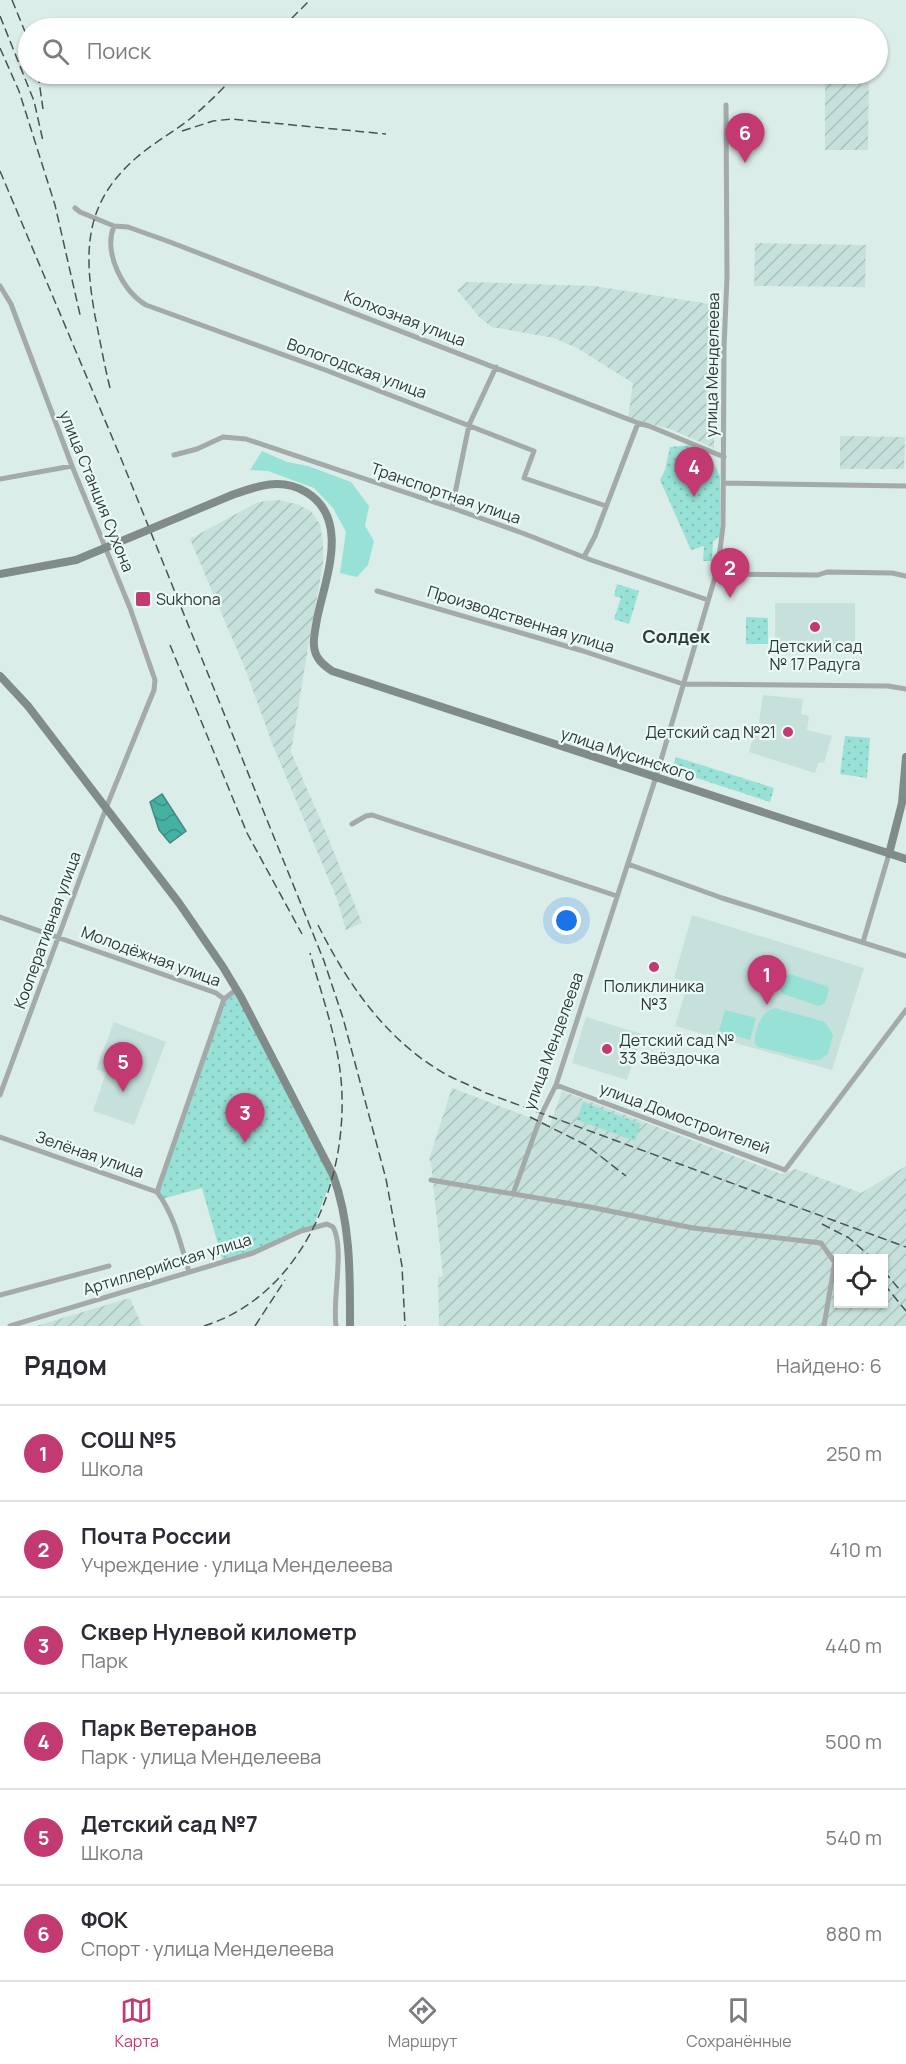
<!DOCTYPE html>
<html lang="ru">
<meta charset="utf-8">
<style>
:root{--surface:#fff;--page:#f7f7f7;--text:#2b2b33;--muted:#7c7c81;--line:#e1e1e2;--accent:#c33972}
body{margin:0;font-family:Manrope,sans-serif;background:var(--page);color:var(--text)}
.controls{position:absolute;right:18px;bottom:18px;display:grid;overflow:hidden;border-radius:0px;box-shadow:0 2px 4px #0004}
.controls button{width:54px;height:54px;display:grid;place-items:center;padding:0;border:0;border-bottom:2px solid var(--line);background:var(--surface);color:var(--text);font:30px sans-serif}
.you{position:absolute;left:567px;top:921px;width:21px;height:21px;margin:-15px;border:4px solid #fff;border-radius:50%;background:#1a73e8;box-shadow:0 0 0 9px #1a73e833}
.badge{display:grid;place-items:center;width:39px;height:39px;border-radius:50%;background:var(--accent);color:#fff;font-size:20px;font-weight:700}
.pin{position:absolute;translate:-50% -50px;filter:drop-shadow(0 2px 3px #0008)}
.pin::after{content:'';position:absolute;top:32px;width:21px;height:18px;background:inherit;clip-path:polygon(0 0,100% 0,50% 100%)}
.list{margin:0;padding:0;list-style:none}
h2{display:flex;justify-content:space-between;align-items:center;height:78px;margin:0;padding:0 24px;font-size:26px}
h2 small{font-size:20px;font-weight:400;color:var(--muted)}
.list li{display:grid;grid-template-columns:39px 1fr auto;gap:18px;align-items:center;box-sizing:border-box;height:96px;padding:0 24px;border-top:2px solid var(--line)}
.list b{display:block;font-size:22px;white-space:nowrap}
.list p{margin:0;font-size:20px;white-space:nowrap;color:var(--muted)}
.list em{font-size:20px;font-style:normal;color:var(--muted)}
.icon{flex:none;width:33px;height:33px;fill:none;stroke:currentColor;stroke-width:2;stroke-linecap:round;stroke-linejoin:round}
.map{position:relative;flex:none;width:906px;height:1326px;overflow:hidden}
.search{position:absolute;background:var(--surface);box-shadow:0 2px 4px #0004;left:18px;right:18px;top:18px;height:66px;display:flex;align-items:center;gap:15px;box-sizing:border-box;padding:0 21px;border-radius:33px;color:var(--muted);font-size:22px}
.sheet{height:654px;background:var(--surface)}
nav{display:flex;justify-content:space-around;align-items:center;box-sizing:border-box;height:84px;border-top:2px solid var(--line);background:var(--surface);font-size:16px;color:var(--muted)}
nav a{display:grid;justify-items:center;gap:3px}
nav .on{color:var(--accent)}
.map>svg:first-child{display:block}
.built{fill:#c6e0db}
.industrial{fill:url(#industrial-furrows);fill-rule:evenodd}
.grass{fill:#97e1d6}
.park{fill:url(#park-dots)}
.water{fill:url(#water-waves);stroke:#408c83;stroke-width:1.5}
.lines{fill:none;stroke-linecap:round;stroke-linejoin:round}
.street{stroke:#a3aaa9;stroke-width:5}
.secondary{stroke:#818c8a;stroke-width:8}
.rail{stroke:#4a5352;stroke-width:1.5;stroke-dasharray:9 4.5;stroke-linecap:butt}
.secondary-bridge{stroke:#818c8a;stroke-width:8}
.poi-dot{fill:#c33972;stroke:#e9faf7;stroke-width:2}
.labels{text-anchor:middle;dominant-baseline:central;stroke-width:4.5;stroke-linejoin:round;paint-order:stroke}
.street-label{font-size:16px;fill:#313837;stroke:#e9faf7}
.poi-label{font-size:16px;fill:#313837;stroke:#e9faf7;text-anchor:start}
.neighbourhood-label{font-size:18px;font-weight:bold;fill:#313837;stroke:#e9faf7}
</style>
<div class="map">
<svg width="906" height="1326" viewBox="0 0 906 1326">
<defs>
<pattern id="industrial-furrows" width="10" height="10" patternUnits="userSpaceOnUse" patternTransform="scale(1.5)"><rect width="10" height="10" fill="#c6e0db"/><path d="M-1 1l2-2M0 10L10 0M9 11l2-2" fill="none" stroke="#abc1bd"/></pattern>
<pattern id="park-dots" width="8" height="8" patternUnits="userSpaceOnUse" patternTransform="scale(1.5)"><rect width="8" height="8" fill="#97e1d6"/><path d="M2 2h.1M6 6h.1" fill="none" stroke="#83c2b8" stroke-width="1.8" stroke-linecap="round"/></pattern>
<pattern id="water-waves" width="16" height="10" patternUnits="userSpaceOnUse" patternTransform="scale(1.5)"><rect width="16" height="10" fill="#46b0a3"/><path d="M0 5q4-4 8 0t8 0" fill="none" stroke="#3b9086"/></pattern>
</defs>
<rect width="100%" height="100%" fill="#dbede9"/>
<path class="built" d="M 775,603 L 855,603 L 855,653 L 775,652 Z
M 763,695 L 803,699 L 801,714 L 809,716 L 807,730 L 832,736 L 824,763 L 819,762 L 815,773 L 749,752 L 754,735 L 759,736 L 763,724 L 759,722 Z
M 692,915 L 864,968 L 832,1070 L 675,1026 L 688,983 L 674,978 Z
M 586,1017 L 642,1034 L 627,1080 L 572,1063 Z
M 114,1022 L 166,1042 L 134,1125 L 93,1111 L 106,1073 L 96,1069 Z"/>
<path class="industrial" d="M 824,20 L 869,20 L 869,28 L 824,28 Z
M 825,74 L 869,74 L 868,150 L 825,150 Z
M 755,243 L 866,245 L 865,287 L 754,286 Z
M 467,282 L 594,286 L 716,305 L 714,448 L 670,429 L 628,418 L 633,383 L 577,348 L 554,338 L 492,327 L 480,318 L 457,290 Z
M 840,436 L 905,437 L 904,469 L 840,469 Z
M 279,500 L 296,504 L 311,511 L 320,524 L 323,543 L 323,564 L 309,641 L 291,752 L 328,837 L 362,923 L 346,930 L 337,899 L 272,743 L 246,671 L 190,539 L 258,502 Z
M 452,1088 L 550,1125 L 562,1091 L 781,1174 L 796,1169 L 861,1193 L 906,1166 L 906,1326 L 439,1326 L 438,1277 L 443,1276 L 431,1163 L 429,1159 ZM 838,1258 L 884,1258 L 884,1304 L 838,1304 Z
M 130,1298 L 142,1326 L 36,1326 Z"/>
<path class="grass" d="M 262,451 L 287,462 L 308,466 L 351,482 L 369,506 L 365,526 L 374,541 L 368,565 L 357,577 L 340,573 L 346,532 L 333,508 L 314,488 L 268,471 L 250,470 Z
M 790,974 L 828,987 L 829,990 L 825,1003 L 819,1006 L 783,994 L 779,989 L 783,977 Z
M 775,1008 L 825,1022 L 833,1035 L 828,1054 L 819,1060 L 811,1060 L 759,1047 L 755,1044 C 755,1030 760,1012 775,1008 Z
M 725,1010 L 756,1018 L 750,1040 L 719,1031 Z"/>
<path class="park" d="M 694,445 L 707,451 L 720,476 L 720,535 L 713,542 L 712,561 L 703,561 L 704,546 L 691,550 L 660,480 L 665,470 L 670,447 Z
M 617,584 L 639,591 L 629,624 L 614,619 L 621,598 L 614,596 Z
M 746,617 L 768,618 L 768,644 L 746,644 Z
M 845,736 L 870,738 L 867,778 L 840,774 Z
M 676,757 L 774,788 L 770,802 L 672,770 Z
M 237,989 L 333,1175 L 313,1227 L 253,1253 L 223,1262 L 202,1188 L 162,1199 L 157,1192 L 224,999 Z
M 583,1102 L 641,1124 L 635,1141 L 577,1120 Z"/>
<path class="water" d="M 162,794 L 186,831 L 170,843 L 159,830 L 150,802 Z"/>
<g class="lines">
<path class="street" d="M 75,208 L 80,212 L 114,226 L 128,227 L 170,242 L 638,423 L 649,426 L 724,457
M 114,226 C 103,253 123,291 146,305 L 328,371 L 534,451 L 524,478 L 606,506
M 0,286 L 11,304 L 72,466 L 130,608 L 155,680 L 154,690 L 106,808 L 0,1095
M 174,455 L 197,449 L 223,437 L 246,439 L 452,508 L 525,534 L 591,560 L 708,600
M 0,479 L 72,466
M 724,483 L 906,486
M 452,508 L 469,425 L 496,367
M 584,557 L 595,536 L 638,423
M 716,574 L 818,575 L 827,572 L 892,573 L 906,576
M 377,591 L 583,651 L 683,684 L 888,686 L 906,689
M 352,824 L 366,816 L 372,815 L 617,896
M 628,864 L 722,898 L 906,956
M 0,917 L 216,993 L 224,999
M 863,942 L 889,854
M 556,1085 L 785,1170 L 906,1010
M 0,1137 L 157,1192 C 174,1214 181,1245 189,1272
M 431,1180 L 590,1207 L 693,1228 L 821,1243 L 838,1267
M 157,1192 L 224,999 L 237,989
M 513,1194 L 542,1113 L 556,1085 L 656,777 L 716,574 L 720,550 L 723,526 L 724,348 L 727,277 L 726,105
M 0,1295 L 109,1266
M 10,1326 L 253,1253 L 301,1231 L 327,1224 L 333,1227 C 345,1248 332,1300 336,1326
M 824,1326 L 835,1261"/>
<path class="secondary" d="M 232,495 C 257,486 281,477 306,492 C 351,519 325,579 317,619 C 316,627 313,637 314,646 C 315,658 322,664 332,671 L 906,859
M 0,574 L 76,560
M 0,676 L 28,706 L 106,808 L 179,903 L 223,967 L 241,997 L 333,1175 C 351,1224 350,1275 350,1326
M 889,854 L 902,803 L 906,757"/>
<path class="rail" d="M 12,0 L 28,39
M 0,16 L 34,101 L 43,141
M 282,28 L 310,0
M 0,48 L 19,91 L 55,205 L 81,319
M 38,74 L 43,109
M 182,131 L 213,121 L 231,119 L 386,134
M 0,171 L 120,456 L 324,961 L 343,1018 L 386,1179 L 402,1266 L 405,1326
M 110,388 C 104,364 100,340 95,316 C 84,253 83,204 136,158 C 153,143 174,132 191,118 C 208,104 222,89 237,74
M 170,645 L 247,833 L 302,934
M 318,925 C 348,985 388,1043 449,1076 C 461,1082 474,1087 486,1093 L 906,1247
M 530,1117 L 586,1145 L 626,1176
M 822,1224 L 849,1238 L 872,1258
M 884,1271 L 899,1289
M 884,1284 L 906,1311
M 204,1326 C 309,1293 355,1165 339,1063 C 333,1026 320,989 310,953
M 255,1326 L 285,1280"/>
<path class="secondary-bridge" d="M 76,560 L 232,495"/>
</g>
<g class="poi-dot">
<rect x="135" y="591" width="16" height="16" rx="3"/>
<circle cx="815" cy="627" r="6"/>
<circle cx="788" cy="732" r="6"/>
<circle cx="654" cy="967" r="6"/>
<circle cx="607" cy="1049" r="6"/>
</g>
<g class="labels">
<g class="street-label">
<text transform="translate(405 318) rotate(21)">Колхозная улица</text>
<text transform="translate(712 365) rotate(-89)">улица Менделеева</text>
<text transform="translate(357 368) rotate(20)">Вологодская улица</text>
<text transform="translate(97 491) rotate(68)">улица Станция Сухона</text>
<text transform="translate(446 493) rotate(19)">Транспортная улица</text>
<text transform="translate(521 619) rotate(17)">Производственная улица</text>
<text transform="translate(628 754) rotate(18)">улица Мусинского</text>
<text transform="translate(47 930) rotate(-70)">Кооперативная улица</text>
<text transform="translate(151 956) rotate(20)">Молодёжная улица</text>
<text transform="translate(553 1041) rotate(-70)">улица Менделеева</text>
<text transform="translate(685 1118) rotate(20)">улица Домостроителей</text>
<text transform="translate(90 1154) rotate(19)">Зелёная улица</text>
<text transform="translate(167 1264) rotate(-17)">Артиллерийская улица</text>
</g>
<g class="poi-label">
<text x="156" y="599">Sukhona</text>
<text x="815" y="646" text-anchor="middle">Детский сад<tspan x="815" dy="18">№ 17 Радуга</tspan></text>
<text x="776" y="732" text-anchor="end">Детский сад №21</text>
<text x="654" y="986" text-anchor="middle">Поликлиника<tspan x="654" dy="18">№3</tspan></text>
<text x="619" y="1040">Детский сад №<tspan x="619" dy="18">33 Звёздочка</tspan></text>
</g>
<g class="neighbourhood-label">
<text x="676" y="636">Солдек</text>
</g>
</g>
</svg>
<div class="controls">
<button><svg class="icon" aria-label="locate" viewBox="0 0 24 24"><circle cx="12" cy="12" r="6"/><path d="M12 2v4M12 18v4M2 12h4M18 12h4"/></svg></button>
</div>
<div class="you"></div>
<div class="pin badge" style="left:767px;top:1005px">1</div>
<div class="pin badge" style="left:730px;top:598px">2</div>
<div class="pin badge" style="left:245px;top:1143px">3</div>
<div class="pin badge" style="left:694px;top:497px">4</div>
<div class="pin badge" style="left:123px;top:1092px">5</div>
<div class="pin badge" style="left:745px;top:163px">6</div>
<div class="search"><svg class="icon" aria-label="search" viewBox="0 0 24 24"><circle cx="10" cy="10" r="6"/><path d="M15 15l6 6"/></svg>Поиск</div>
</div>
<section class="sheet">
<h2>Рядом<small>Найдено: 6</small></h2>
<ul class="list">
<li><span class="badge">1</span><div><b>СОШ №5</b><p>Школа</p></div><em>250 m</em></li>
<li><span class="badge">2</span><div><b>Почта России</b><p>Учреждение · улица Менделеева</p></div><em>410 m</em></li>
<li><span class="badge">3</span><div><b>Сквер Нулевой километр</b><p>Парк</p></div><em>440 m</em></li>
<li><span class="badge">4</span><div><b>Парк Ветеранов</b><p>Парк · улица Менделеева</p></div><em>500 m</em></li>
<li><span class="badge">5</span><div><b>Детский сад №7</b><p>Школа</p></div><em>540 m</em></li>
<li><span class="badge">6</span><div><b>ФОК</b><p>Спорт · улица Менделеева</p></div><em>880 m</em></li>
</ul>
</section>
<nav>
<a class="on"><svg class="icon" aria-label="map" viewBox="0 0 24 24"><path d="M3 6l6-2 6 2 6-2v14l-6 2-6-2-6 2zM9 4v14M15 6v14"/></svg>Карта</a>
<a><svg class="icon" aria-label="directions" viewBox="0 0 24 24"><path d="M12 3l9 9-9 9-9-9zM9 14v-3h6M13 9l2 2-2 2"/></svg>Маршрут</a>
<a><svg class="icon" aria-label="saved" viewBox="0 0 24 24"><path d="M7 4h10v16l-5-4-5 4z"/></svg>Сохранённые</a>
</nav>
